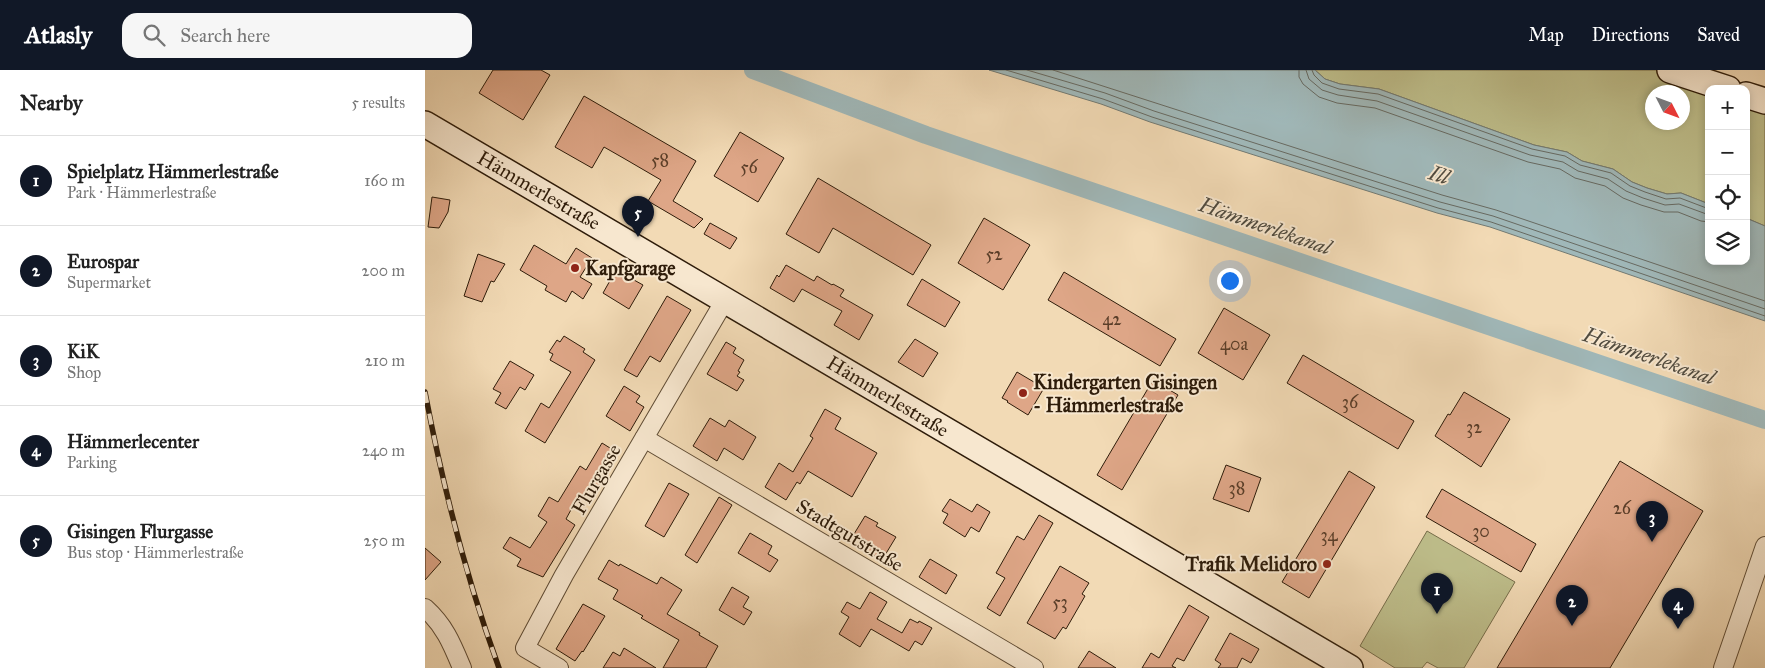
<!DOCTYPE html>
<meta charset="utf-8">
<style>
:root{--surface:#fff;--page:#f6f6f6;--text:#222;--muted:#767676;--line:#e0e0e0;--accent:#111827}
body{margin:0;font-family:"IM FELL Great Primer",serif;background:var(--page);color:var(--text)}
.controls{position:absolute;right:15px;top:15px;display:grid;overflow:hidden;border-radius:10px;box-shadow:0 2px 8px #0003}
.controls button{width:45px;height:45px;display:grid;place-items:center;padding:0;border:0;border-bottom:1px solid var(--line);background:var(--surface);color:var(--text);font:25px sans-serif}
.compass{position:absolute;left:1220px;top:15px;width:45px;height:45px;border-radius:50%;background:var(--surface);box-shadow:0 2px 8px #0003;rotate:132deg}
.you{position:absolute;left:804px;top:210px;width:18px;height:18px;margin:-12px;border:4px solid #fff;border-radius:50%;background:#1a73e8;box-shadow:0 0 0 8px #1a73e833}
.badge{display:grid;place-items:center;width:32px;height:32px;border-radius:50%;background:var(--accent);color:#fff;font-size:16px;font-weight:700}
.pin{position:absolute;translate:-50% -41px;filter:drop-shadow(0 1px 2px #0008)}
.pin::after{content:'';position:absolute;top:26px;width:18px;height:15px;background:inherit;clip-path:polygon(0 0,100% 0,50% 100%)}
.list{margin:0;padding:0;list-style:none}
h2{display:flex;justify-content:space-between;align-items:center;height:65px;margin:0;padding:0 20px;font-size:21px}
h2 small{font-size:16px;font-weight:400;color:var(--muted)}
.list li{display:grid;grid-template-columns:32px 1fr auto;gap:15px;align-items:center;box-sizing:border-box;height:90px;padding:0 20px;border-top:1px solid var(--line)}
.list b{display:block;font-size:19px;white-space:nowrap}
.list p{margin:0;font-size:16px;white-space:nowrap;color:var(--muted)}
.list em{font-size:16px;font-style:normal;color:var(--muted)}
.icon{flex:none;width:28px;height:28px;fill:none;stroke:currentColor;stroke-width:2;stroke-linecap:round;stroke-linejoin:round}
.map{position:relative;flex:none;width:1340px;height:598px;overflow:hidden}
header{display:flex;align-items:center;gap:30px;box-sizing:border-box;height:70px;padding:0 25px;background:var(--accent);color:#fff}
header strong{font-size:24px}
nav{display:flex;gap:28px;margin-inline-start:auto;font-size:18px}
.search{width:350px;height:45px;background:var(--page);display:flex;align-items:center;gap:12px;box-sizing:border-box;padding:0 18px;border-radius:15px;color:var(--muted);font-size:19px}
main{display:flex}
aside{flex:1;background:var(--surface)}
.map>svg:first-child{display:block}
.green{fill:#bebe8b;stroke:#766d4a;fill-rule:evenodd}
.water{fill:#a0b8b9;stroke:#727a73}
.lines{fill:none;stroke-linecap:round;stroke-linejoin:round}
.shore{stroke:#676a62;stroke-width:1}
.canal{stroke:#a0b8b9;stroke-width:18}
.building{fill:#dea687;stroke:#2e1c0a}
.street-casing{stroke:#5f4c35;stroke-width:20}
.secondary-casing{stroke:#2e1c0a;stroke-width:28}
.street{stroke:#f7e7cf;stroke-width:18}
.secondary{stroke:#f7e7cf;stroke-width:25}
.rail-casing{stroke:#2e1c0a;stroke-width:5.5}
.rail{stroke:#f7e7cf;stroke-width:4;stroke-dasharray:11;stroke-linecap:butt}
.poi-dot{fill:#8f2418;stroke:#f7e7cf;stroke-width:2}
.labels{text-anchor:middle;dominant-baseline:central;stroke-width:4;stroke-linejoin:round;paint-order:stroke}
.number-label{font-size:18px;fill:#5a3e29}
.street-label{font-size:20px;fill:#2e1c0a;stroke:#f7e7cf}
.poi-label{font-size:20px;font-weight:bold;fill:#2e1c0a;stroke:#f7e7cf;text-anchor:start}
.water-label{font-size:21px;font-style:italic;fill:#504b3f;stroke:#f7e7cf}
</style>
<header>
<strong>Atlasly</strong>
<div class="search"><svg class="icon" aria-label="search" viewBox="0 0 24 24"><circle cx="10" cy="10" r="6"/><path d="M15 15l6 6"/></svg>Search here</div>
<nav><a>Map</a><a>Directions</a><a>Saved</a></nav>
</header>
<main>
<aside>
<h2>Nearby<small>5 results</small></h2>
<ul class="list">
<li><span class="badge">1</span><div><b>Spielplatz Hämmerlestraße</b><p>Park · Hämmerlestraße</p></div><em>160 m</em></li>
<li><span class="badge">2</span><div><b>Eurospar</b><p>Supermarket</p></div><em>200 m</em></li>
<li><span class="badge">3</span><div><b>KiK</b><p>Shop</p></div><em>210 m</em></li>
<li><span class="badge">4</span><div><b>Hämmerlecenter</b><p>Parking</p></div><em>240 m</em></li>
<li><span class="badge">5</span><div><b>Gisingen Flurgasse</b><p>Bus stop · Hämmerlestraße</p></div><em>250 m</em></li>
</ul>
</aside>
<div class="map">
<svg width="1340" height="598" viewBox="0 0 1340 598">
<rect width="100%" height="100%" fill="#f2dab5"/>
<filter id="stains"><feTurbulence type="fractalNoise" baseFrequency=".004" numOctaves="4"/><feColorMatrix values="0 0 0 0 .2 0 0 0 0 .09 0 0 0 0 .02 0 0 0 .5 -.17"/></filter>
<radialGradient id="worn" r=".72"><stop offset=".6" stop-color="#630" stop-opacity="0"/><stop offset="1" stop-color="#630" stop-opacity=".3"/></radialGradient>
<path class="green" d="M 890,0 L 1245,0 L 1284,19 L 1284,134 L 1256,123 L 1242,124 L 1222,118 L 1207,112 L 1188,99 L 1157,91 L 1142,82 L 1109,75 L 954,19 L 915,14 L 900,9 ZM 1228,22 L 1258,22 L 1258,52 L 1228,52 Z
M 1321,25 L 1340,31 L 1340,156 L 1321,148 Z
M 1002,461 L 1090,512 L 1039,598 L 1013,598 L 1002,592 L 997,598 L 970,598 L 935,576 Z"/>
<path class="water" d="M 564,0 L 890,0 L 900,9 L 915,14 L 954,19 L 1109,75 L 1142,82 L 1157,91 L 1188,99 L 1207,112 L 1222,118 L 1242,124 L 1256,123 L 1284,134 L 1284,191 L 1321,191 L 1321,148 L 1340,156 L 1340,251 L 1065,157 L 1012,143 L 725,52 L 676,34 Z"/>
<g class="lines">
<path class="shore" d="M 581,0 L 678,29 L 727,47 L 1013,138 L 1066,152 L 1340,246
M 602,0 L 680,23 L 729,41 L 1015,132 L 1068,146 L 1340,239
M 628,0 L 1017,125 L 1071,140 L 1340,231
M 874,0 L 874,7 L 878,14 L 894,27 L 912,33 L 950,38 L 1103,92 L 1135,99 L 1150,108 L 1180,116 L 1198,128 L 1216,135 L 1239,142 L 1253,142 L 1276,151 L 1284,152
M 881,0 L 884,9 L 897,20 L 913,25 L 952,31 L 1105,85 L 1138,92 L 1153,101 L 1183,109 L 1201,121 L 1218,128 L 1240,135 L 1254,134 L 1284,145
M 887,0 L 889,5 L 897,13 L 914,19 L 953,24 L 1107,79 L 1140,86 L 1155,95 L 1186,103 L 1205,116 L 1220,122 L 1241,129 L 1255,128 L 1284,139"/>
<path class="canal" d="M 328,0 L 501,65 L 1340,350"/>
</g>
<path class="building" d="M 68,0 L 116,0 L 125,5 L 98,50 L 54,23 Z
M 159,26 L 271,91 L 248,131 L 278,149 L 269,158 L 223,131 L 236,110 L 200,89 L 179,77 L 167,98 L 130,77 Z
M 315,62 L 359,88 L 333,132 L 289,106 Z
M 393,108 L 506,175 L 488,205 L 408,158 L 394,183 L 361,164 Z
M 7,127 L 25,130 L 23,142 L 14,158 L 3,157 Z
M 559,148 L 605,175 L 578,220 L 533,193 Z
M 285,153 L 312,168 L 305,179 L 279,164 Z
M 109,175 L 141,194 L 151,178 L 167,188 L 155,207 L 167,214 L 158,229 L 147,221 L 141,232 L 120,220 L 122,216 L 95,200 Z
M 53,184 L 80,194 L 69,212 L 66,211 L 57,232 L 39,226 Z
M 361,195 L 389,211 L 392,206 L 407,215 L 408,214 L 419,220 L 415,226 L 448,245 L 434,270 L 409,255 L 417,241 L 377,219 L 369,232 L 345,218 L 352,205 L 354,207 Z
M 191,200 L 218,215 L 204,239 L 178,223 Z
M 639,202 L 751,269 L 735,296 L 623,230 Z
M 497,209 L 535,232 L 520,257 L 482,235 Z
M 242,226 L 266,240 L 235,292 L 225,286 L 212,307 L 199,300 Z
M 799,238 L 845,265 L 818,310 L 773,283 Z
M 139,266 L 160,279 L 158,282 L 170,290 L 120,373 L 100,361 L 116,333 L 124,338 L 146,302 L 125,290 L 128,284 L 124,282 L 132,270 L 135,272 Z
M 490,269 L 513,283 L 498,307 L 473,292 Z
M 301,272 L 311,278 L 308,283 L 319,290 L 313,301 L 315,302 L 312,306 L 319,310 L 312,321 L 282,304 Z
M 878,285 L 989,351 L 973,379 L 862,313 Z
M 85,291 L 109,305 L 100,320 L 95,317 L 81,339 L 70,333 L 76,323 L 68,319 Z
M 592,302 L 619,318 L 603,345 L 582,332 L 583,331 L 577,328 Z
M 728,310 L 753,325 L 697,420 L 672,405 Z
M 199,316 L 215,326 L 211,332 L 219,337 L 205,361 L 181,346 Z
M 1039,322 L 1085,349 L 1056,397 L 1010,366 L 1023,344 L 1025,345 Z
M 400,339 L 416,348 L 410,359 L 452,383 L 427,427 L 383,401 L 375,414 L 372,412 L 361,430 L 340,417 L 354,393 L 368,402 L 388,368 L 385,366 Z
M 285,348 L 300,357 L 304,350 L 331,367 L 318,390 L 299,378 L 292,391 L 268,376 Z
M 177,373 L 193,383 L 164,432 L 154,425 L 141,449 L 150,455 L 118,507 L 92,496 L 96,489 L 78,478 L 85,467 L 105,478 L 122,452 L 113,446 L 124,427 L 133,432 L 155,396 L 161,400 Z
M 1195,391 L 1278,441 L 1232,519 L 1185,598 L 1072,598 Z
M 801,395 L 836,408 L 824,442 L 788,429 Z
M 924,401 L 950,417 L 884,528 L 857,512 Z
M 244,413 L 264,424 L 239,467 L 220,456 Z
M 1017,419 L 1111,474 L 1096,502 L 1001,447 Z
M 294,427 L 307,435 L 272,493 L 260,485 Z
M 525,429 L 547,442 L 552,434 L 565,442 L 554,462 L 546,457 L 540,467 L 518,453 L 523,444 L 517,441 Z
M 614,445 L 628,453 L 575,546 L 562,538 L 580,508 L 571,503 L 592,466 L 599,470 Z
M 440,446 L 453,453 L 451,456 L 471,467 L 457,490 L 437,479 L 442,471 L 429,464 Z
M 325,463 L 347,476 L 343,484 L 353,490 L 345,502 L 313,483 Z
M 0,478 L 16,492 L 0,510 Z
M 505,489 L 532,505 L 521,524 L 494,507 Z
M 184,490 L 194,496 L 195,494 L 232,514 L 236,507 L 257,520 L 242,544 L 275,563 L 274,565 L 293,576 L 281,598 L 238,598 L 254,570 L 216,548 L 218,546 L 188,529 L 193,520 L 173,509 Z
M 635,496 L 664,513 L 657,524 L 660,526 L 641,559 L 638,557 L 630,569 L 602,553 Z
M 307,517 L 324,527 L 318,537 L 327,542 L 319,555 L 294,540 Z
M 445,522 L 462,532 L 452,549 L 477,563 L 485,549 L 493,553 L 494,551 L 507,558 L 497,575 L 490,571 L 484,581 L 446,559 L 435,577 L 414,564 L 424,547 L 416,542 L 422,532 L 435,539 Z
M 158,534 L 180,546 L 158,582 L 157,581 L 150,591 L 131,579 Z
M 764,535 L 784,547 L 759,591 L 752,588 L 747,596 L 751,598 L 717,598 L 726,583 L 734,588 Z
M 805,563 L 834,579 L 826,593 L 817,588 L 812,598 L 793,598 L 796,594 L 790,590 Z
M 199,578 L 231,598 L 178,598 L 188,582 L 195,586 Z
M 664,581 L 691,598 L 653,598 Z"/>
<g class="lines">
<defs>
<path id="street" d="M 219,368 L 609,598
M 0,538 C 20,556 27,574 37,598
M 134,598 L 100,578 L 139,505 L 300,230
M 1298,598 L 1340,476"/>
<path id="secondary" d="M 1245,0 L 1303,19
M 1321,25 L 1340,31
M 0,54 L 925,598"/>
</defs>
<use href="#street" class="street-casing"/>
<use href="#secondary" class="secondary-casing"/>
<use href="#street" class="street"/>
<use href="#secondary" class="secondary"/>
<defs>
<path id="rail" d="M 0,322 C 18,417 41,508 74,598"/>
</defs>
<use href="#rail" class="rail-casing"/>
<use href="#rail" class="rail"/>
</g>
<g class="poi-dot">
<circle cx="150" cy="198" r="5"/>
<circle cx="598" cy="323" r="5"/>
<circle cx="902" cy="494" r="5"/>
</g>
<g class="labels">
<g class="number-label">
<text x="235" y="90">58</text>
<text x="324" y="97">56</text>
<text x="569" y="184">52</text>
<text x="687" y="249">42</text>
<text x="809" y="274">40a</text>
<text x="925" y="332">36</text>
<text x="1049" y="357">32</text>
<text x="812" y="418">38</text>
<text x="1197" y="438">26</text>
<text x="1056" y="461">30</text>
<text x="904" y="465">34</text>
<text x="635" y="532">53</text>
</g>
<g class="street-label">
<text transform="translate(114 120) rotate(30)">Hämmerlestraße</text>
<text transform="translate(463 326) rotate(31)">Hämmerlestraße</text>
<text transform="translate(171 409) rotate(-60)">Flurgasse</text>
<text transform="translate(425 465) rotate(31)">Stadtgutstraße</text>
</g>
<g class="poi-label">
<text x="160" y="198">Kapfgarage</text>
<text x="608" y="312">Kindergarten Gisingen<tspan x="608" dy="23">- Hämmerlestraße</tspan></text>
<text x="892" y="494" text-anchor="end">Trafik Melidoro</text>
</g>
<g class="water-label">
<text transform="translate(1014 105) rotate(18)">Ill</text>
<text transform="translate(840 156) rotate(19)">Hämmerlekanal</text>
<text transform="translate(1224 286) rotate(19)">Hämmerlekanal</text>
</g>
</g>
<rect width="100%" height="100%" filter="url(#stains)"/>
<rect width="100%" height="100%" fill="url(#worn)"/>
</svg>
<div class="controls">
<button>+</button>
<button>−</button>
<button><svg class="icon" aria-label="locate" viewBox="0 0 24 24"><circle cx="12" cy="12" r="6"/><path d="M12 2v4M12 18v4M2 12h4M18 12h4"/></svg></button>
<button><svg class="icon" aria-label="layers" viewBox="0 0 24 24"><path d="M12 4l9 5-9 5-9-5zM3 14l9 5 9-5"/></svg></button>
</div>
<svg class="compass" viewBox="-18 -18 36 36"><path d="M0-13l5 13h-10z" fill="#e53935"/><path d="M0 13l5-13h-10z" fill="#767676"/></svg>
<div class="you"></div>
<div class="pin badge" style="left:1012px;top:544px">1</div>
<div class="pin badge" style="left:1147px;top:556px">2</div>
<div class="pin badge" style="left:1227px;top:472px">3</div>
<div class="pin badge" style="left:1253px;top:559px">4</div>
<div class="pin badge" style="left:213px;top:167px">5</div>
</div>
</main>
